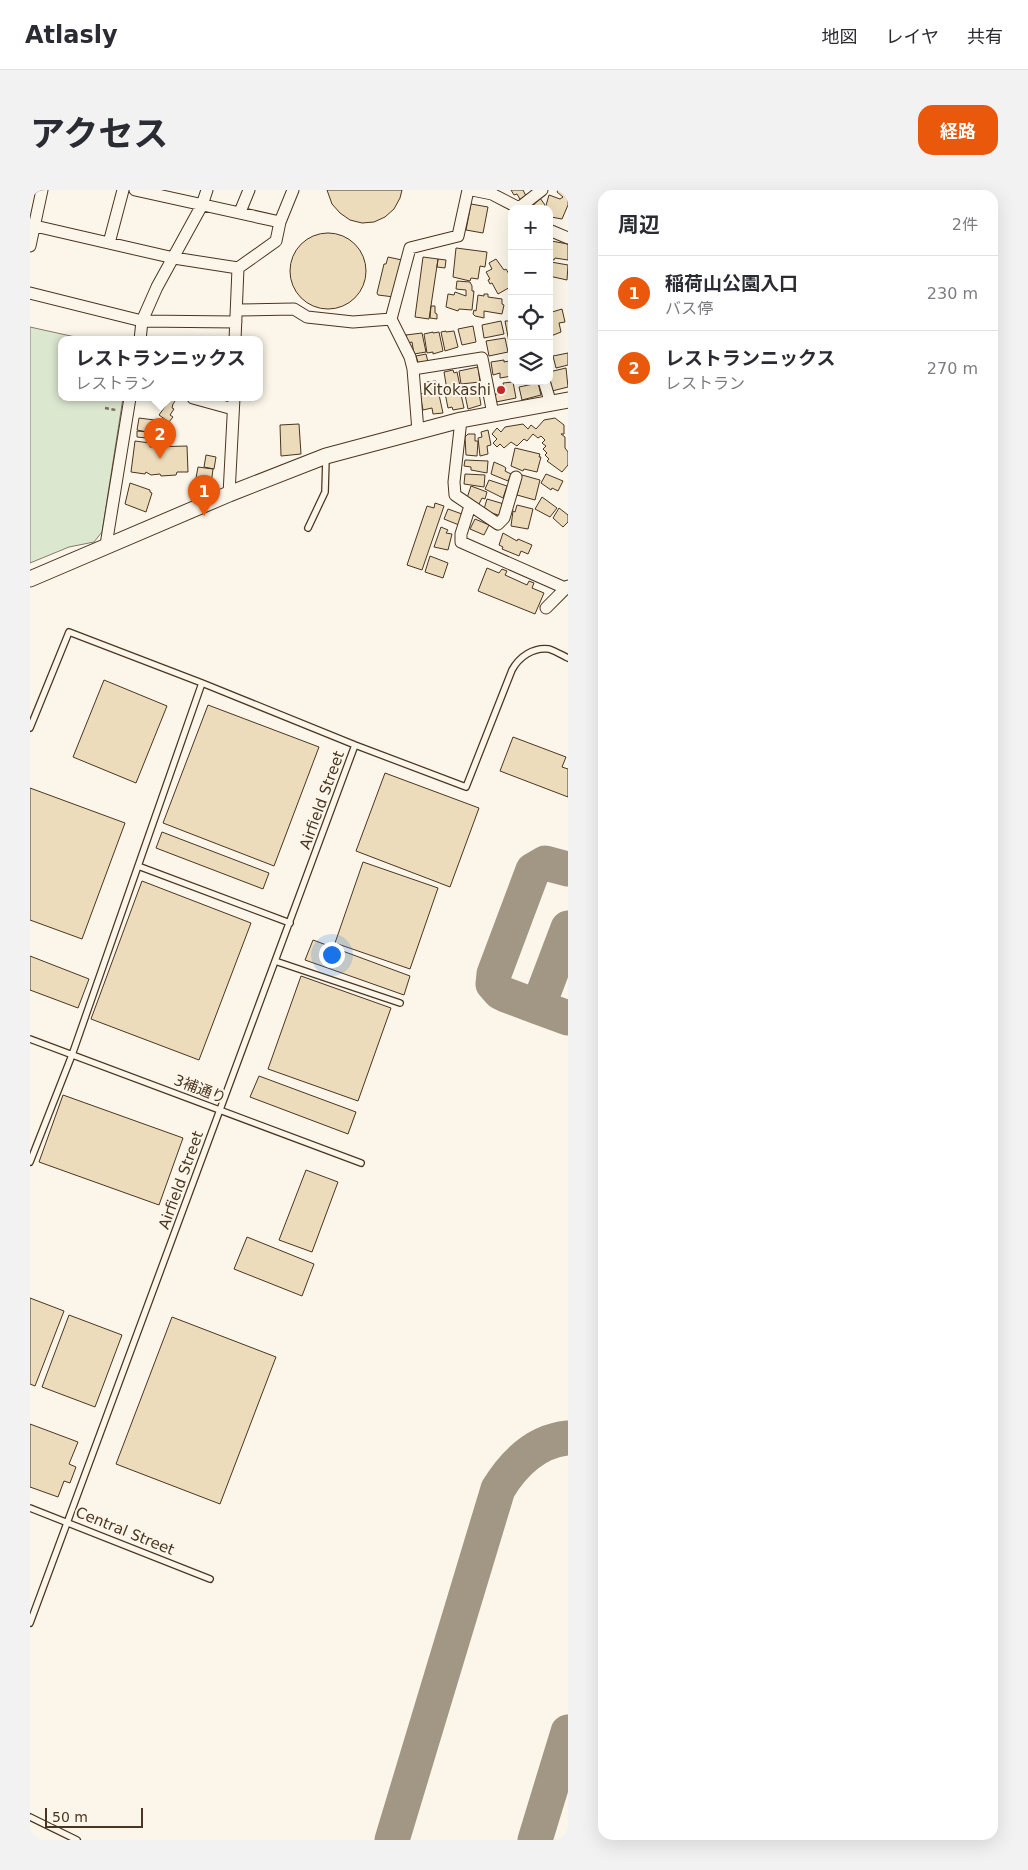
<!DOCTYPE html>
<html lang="ja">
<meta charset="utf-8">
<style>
:root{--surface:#fff;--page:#f2f2f3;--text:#2b2b33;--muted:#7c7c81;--line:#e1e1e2;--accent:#ea580c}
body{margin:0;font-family:"DejaVu Sans","Noto Sans JP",sans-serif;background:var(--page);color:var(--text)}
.controls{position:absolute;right:15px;top:15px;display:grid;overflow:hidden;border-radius:10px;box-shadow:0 5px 20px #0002}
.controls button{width:45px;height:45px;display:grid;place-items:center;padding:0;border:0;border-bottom:1px solid var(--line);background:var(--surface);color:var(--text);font:25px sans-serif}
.scale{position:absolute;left:15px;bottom:12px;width:98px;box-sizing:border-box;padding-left:5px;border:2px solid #4a3520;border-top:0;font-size:14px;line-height:18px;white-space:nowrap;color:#4a3520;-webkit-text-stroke:4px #fbf6e9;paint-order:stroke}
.you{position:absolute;left:301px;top:764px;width:18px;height:18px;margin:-12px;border:4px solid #fff;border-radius:50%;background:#1a73e8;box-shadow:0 0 0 8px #1a73e833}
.badge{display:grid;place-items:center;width:32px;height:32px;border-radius:50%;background:var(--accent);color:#fff;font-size:16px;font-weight:700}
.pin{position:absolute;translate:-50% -41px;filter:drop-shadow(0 1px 2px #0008)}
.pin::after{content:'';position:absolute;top:26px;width:18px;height:15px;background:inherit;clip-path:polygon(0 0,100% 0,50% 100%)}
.popup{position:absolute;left:28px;top:146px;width:205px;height:65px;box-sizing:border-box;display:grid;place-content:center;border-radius:10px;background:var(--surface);filter:drop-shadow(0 1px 4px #0005);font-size:16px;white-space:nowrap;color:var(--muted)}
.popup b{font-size:19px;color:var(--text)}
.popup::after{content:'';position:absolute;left:50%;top:100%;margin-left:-10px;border:10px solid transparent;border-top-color:var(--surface)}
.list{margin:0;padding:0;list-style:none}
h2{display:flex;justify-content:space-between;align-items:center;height:65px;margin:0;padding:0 20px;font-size:21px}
h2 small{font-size:16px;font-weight:400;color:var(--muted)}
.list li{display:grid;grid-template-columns:32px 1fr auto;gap:15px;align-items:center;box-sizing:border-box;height:75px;padding:0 20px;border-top:1px solid var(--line)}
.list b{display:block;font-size:19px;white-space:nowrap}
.list p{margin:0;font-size:16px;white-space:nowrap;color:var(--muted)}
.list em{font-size:16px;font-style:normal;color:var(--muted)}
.icon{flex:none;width:28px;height:28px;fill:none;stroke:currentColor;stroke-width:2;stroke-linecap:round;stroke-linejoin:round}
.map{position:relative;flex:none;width:538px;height:1650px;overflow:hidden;border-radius:15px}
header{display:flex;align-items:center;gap:30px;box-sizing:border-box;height:70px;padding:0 25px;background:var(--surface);border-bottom:1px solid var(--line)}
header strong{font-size:24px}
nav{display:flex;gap:28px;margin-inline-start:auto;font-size:18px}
.intro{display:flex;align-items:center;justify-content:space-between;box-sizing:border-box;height:120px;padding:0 30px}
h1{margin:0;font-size:35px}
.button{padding:12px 22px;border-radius:15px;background:var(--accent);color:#fff;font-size:18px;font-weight:700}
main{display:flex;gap:30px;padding:0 30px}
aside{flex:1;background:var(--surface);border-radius:15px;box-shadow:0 5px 20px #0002}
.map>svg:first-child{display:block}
.green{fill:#dce7d0;stroke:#887966}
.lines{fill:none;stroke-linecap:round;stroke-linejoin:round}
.taxiway{stroke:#a29684;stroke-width:35}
.building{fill:#ecdcbc;stroke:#4a3520}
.service-casing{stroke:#4a3520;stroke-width:8}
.minor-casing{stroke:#4a3520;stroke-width:13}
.tertiary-casing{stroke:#4a3520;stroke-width:17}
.path{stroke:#7f6f5c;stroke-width:2.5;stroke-dasharray:4 2.5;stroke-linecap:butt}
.service{stroke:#fbf6e9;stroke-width:5.5}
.minor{stroke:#fbf6e9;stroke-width:11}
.tertiary{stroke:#fbf6e9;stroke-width:15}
.poi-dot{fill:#c62828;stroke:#fbf6e9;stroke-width:2}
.labels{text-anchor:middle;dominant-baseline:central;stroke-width:4;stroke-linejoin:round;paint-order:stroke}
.poi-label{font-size:15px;fill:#4a3520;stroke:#fbf6e9;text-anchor:end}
.street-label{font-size:15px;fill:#4a3520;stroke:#fbf6e9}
</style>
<header>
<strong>Atlasly</strong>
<nav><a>地図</a><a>レイヤ</a><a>共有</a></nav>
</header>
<div class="intro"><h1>アクセス</h1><a class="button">経路</a></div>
<main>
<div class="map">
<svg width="538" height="1650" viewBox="0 0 538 1650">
<rect width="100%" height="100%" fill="#fbf6e9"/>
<path class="green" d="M 0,137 L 59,150 L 31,150 L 31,208 L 93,208 L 72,342 L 64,352 L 39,357 L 0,373 Z"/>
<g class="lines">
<path class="taxiway" d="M 538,738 L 508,817 L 538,828
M 508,817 L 476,805 L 470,802 L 463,794 L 464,784 L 503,680 L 515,673 L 538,679
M 362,1650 L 468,1299 C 484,1273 506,1251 538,1248
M 505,1650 L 538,1542"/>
</g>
<path class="building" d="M 297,0 L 372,0 L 370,8 L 364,19 L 355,27 L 344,32 L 332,33 L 320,30 L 310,23 L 302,14 Z
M 481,0 L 493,0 L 497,8 L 491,11 L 487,4 L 484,5 Z
M 528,0 L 538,0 L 538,15 L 532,29 L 521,27 L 522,25 L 519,24 L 519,19 L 515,19 L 519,5 L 530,9 L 533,7 L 527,2 Z
M 510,8 L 515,15 L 511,19 L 500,19 Z
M 441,14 L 458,17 L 453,43 L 436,40 Z
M260 81a38 38 0 1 1 76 0a38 38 0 1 1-76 0Z
M 521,51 L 538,54 L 538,70 L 525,68 L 524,70 L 519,69 Z
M 426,58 L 457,62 L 455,77 L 450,76 L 448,89 L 441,88 L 440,91 L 423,87 Z
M 358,67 L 372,70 L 364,107 L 348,105 L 347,103 L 354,74 L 356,74 Z
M 393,67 L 408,69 L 399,129 L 385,127 Z
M 408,69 L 416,70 L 415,78 L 407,77 Z
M 466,69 L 474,80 L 476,79 L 482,89 L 480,90 L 482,96 L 468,104 L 462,93 L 460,94 L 458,90 L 460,89 L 456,82 L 462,79 L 459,73 Z
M 521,72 L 538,75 L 537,90 L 519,86 Z
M 427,91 L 440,92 L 442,96 L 442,101 L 444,101 L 442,120 L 429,119 L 428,121 L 416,117 L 418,104 L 424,105 L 425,102 L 436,106 L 436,100 L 426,99 Z
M 454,104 L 458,104 L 458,107 L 472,109 L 472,114 L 474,115 L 472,124 L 454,121 L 454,128 L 445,126 L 443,124 L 444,120 L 446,121 L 448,105 L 454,106 Z
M 401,116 L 405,116 L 405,123 L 407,124 L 407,129 L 400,128 Z
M 532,119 L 535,132 L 529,133 L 531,142 L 521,146 L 521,142 L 519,142 L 519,123 Z
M 471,131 L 474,144 L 454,148 L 452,135 Z
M 475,131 L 480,131 L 482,132 L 482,152 L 479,152 Z
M 443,136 L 446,152 L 432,155 L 428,139 Z
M 416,141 L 416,142 L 424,141 L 428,157 L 415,161 L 411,142 Z
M 403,142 L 403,143 L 409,142 L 413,161 L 403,164 L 403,162 L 397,163 L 394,144 Z
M 392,143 L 396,162 L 384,164 L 382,152 L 377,153 L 376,145 Z
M 475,148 L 478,162 L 459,166 L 456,151 Z
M 538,163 L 538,175 L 526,178 L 523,166 Z
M 396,164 L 398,172 L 390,174 L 388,172 L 386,166 Z
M 474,170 L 474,172 L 479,171 L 482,186 L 470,188 L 470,183 L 463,185 L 461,172 Z
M 448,177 L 450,192 L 431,194 L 429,181 Z
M 536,178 L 538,197 L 522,201 L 519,182 Z
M 423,180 L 424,183 L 427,182 L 430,196 L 427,197 L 427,200 L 419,201 L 417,200 L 414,182 Z
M 406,191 L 408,200 L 398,202 L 396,192 Z
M 483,192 L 486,208 L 466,212 L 465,204 L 468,204 L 467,198 L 474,197 L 473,193 Z
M 508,193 L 511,205 L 492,210 L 489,197 Z
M 448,197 L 451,215 L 438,219 L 434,200 Z
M 408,200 L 413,223 L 403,224 L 402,218 L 393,220 L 390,204 Z
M 430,200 L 434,218 L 423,220 L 422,217 L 418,218 L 415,203 Z
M 116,208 L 137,208 L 133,216 Z
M 141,208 L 147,208 L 143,214 L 142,218 L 144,219 L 140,225 L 143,227 L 139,232 L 129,225 Z
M 109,228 L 140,232 L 138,246 L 107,240 Z
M 525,228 L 534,235 L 534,244 L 531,244 L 535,247 L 535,258 L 538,262 L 538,275 L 532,282 L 517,271 L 519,269 L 515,265 L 517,263 L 513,259 L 516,256 L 512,253 L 515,250 L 511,246 L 508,248 L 503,244 L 497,251 L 494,249 L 487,256 L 481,252 L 474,258 L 470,254 L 467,257 L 463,253 L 467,249 L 462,244 L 467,238 L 471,242 L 475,237 L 493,234 L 498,239 L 501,235 L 506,239 L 514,230 Z
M 269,234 L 271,264 L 251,266 L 250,235 Z
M 458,240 L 461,255 L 457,256 L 458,264 L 450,266 L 448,248 L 452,247 L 451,242 Z
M 107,241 L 118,242 L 117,248 L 107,247 Z
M 438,244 L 445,244 L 445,251 L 448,251 L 447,266 L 436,265 L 435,247 Z
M 105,251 L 120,253 L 120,257 L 157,256 L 158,282 L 147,282 L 146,285 L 131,286 L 130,284 L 121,285 L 116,282 L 115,284 L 101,282 Z
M 485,258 L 510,264 L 509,267 L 511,267 L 507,282 L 494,279 L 493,281 L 481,276 Z
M 176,265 L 186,267 L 184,279 L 174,277 Z
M 435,270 L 458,271 L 457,283 L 441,280 L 441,277 L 434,276 Z
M 464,272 L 473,276 L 476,278 L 475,281 L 481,284 L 478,291 L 461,284 Z
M 168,277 L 183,279 L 180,302 L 164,299 Z
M 435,284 L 455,285 L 454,297 L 434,294 Z
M 516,284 L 533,291 L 528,301 L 522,298 L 521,300 L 511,293 Z
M 492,285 L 510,290 L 505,310 L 487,305 Z
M 459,290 L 477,296 L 473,308 L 455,299 Z
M 100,293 L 120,300 L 120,302 L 122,303 L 116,322 L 95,314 Z
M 441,296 L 457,302 L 455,309 L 452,308 L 449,314 L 437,308 Z
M 512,307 L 527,318 L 520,327 L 505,319 Z
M 457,309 L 474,314 L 471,326 L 456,321 L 457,319 L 454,319 Z
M 405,313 L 414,316 L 392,380 L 377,375 L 397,316 L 404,318 Z
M 487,315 L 503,319 L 498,339 L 481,336 L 483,321 L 485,322 Z
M 529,318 L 538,325 L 538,332 L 533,337 L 523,328 Z
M 418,319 L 432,324 L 429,335 L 414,329 Z
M 445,329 L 459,335 L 454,345 L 440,339 Z
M 411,337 L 418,340 L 416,343 L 422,344 L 418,360 L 404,357 Z
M 473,343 L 487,351 L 488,349 L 502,355 L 498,364 L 491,361 L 489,366 L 472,359 L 473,357 L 469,355 Z
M 400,366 L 418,373 L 413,388 L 395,382 Z
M 457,378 L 469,383 L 472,379 L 477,381 L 475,385 L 497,395 L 499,391 L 504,393 L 502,398 L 514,403 L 505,424 L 448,401 Z
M 74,490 L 137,516 L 106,593 L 43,567 Z
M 178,515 L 289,557 L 244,676 L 133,633 Z
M 483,547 L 536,567 L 532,577 L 538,579 L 538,607 L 470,581 Z
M 355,583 L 449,618 L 420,697 L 326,661 Z
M 0,598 L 95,633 L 52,749 L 0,730 Z
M 132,642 L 239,683 L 233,699 L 126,658 Z
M 333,672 L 408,698 L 380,779 L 305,753 Z
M 112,691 L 221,733 L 169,870 L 61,829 Z
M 283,750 L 380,786 L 374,805 L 275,770 Z
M 0,766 L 59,789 L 48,818 L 0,800 Z
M 271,786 L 361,818 L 328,911 L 238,879 Z
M 229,886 L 326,922 L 318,944 L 220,907 Z
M 33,905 L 153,948 L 129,1015 L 9,972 Z
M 276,980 L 308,992 L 282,1062 L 249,1050 Z
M 217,1047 L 284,1074 L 272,1106 L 204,1079 Z
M 0,1108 L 34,1121 L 5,1196 L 0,1194 Z
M 39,1125 L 92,1145 L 65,1217 L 12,1197 Z
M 142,1127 L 246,1167 L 190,1314 L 86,1274 Z
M 0,1234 L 48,1252 L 39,1274 L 46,1277 L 40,1293 L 34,1291 L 28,1307 L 0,1297 Z"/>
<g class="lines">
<defs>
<path id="service" d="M 278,338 L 295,302 L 296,268
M 0,538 L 39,442 L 172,493 L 325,555 L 436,597 L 482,480 C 489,467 503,457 519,459 C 525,461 532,465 538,468
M 108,676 L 260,733
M 245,771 L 370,813
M 0,849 L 331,973
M 0,972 L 42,865 L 172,493
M 0,1318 L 180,1389
M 0,1433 L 325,555
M 0,1627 L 47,1650"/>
<path id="minor" d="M 105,0 L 250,32
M 442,0 L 462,4 L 491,19
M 490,17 L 512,0
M 210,22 L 219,0
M 5,36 L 144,68 L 208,78 L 246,51 L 250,32 L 263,0
M 519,40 L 538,48
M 79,53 L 93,0
M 0,56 L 12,0
M 0,103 L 112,131 L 206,132
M 208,120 L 264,119 L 277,127 L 323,132 L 361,129 L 380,58 L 428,46 L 438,0
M 361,129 L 380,167 L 383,179 L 388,241
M 110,150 L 112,131 L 127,97 L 172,15 L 177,0
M 205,150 L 208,78
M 383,179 L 452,168 L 463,224
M 514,191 L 521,214
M 163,208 L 203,219
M 431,230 L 424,292 L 425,305 L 468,334 L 474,328 L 486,287
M 199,304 L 204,208
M 440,316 L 431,344 L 431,352 L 535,398
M 76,355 L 100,208
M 516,418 L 538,396"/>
<path id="tertiary" d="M 0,389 L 199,304 L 296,266 L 431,230 L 538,210"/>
</defs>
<use href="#service" class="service-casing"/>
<use href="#minor" class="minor-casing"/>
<use href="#tertiary" class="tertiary-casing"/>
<path class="path" d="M 75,218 L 86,220"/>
<use href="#service" class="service"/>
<use href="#minor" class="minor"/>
<use href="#tertiary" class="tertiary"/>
</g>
<circle class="poi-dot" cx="471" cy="200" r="5"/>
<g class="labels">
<g class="poi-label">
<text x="461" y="200">Kitokashi</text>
</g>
<g class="street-label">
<text transform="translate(292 610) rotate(-70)">Airfield Street</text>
<text transform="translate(170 899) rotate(21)">3補通り</text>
<text transform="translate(151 990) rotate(-70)">Airfield Street</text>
<text transform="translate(95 1341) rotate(22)">Central Street</text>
</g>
</g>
</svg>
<div class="controls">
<button>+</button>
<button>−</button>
<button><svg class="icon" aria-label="locate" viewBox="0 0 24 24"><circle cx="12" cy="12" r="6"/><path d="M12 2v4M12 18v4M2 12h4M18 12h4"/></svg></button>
<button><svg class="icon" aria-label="layers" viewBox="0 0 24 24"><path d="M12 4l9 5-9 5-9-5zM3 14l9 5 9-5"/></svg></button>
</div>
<div class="scale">50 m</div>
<div class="you"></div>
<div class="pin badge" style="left:174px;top:326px">1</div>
<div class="pin badge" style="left:130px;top:269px">2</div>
<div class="popup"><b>レストランニックス</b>レストラン</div>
</div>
<aside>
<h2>周辺<small>2件</small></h2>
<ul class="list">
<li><span class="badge">1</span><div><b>稲荷山公園入口</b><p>バス停</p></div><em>230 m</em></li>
<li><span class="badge">2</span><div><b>レストランニックス</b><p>レストラン</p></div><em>270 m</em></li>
</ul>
</aside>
</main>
